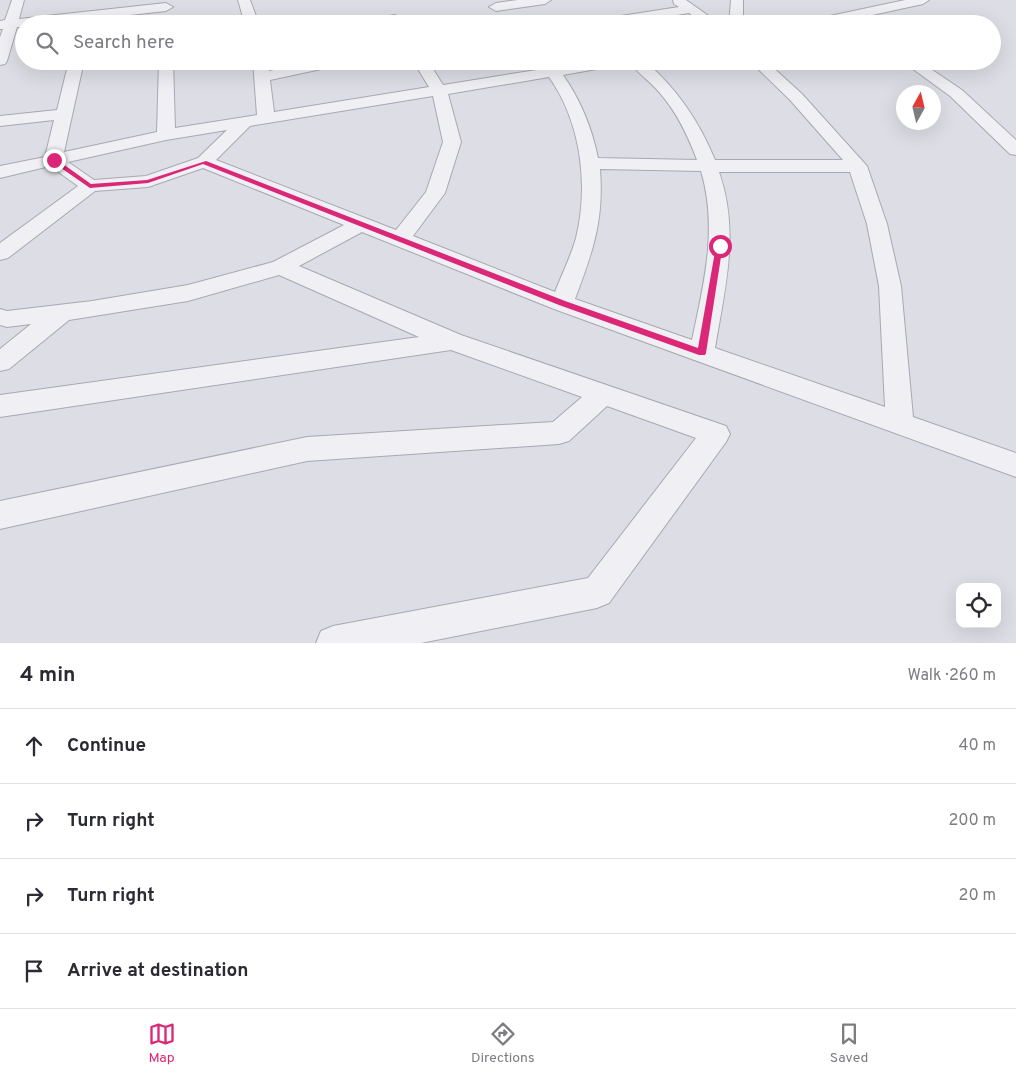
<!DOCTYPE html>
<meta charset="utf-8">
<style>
:root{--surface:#fff;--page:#f7f7f7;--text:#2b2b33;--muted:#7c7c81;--line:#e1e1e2;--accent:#db2777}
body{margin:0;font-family:Overpass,sans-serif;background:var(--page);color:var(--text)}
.controls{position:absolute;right:15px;bottom:15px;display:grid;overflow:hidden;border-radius:10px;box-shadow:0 5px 20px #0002}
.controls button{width:45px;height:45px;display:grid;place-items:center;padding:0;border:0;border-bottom:1px solid var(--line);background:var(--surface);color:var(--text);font:25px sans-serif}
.compass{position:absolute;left:896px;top:85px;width:45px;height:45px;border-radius:50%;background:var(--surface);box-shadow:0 5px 20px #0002;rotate:8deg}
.stop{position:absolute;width:15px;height:15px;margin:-11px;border:4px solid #db2777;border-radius:50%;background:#fff}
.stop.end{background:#db2777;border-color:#fff;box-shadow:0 1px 5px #0008}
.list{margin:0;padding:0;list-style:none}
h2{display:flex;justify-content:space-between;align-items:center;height:65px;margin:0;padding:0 20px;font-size:21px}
h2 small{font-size:16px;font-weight:400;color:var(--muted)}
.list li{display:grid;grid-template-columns:32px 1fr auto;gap:15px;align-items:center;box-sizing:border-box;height:75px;padding:0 20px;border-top:1px solid var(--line)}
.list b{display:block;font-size:19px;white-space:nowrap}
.list em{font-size:16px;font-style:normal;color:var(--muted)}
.icon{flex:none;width:28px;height:28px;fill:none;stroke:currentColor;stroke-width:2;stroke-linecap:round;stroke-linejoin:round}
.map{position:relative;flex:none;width:1016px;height:643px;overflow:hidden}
.search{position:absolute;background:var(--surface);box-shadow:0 5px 20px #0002;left:15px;right:15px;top:15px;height:55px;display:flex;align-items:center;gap:12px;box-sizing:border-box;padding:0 18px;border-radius:28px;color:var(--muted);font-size:19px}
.sheet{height:365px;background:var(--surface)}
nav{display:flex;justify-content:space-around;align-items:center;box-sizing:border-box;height:70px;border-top:1px solid var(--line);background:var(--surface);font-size:14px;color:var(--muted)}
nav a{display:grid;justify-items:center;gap:2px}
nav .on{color:var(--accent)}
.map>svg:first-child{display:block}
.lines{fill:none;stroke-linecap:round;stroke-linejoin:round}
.minor-casing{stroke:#a7a8b1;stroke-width:2}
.minor{fill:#efeff4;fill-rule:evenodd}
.route{fill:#db2777}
</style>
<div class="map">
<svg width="1016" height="643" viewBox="0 0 1016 643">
<rect width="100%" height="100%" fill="#dddee5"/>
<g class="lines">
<defs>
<path id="minor" d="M 12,0 L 24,0 L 19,19 L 166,3 L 173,7 L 166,11 L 49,24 L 24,24 L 24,27 L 17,27 L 7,61 L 5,64 L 0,65 L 0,37 L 3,29 L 0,29 L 0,21 L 5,20 Z
M 238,0 L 250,0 L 259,24 L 245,24 Z
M 518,0 L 551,0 L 545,4 L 496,11 L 489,7 L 496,3 Z
M 673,0 L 686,0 L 720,24 L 704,24 L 689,13 L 623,24 L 588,24 L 595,20 L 679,7 L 674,4 Z
M 731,0 L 743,0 L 743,24 L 729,24 Z
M 905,0 L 929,0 L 923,4 L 831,24 L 804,24 L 811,20 Z
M 395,15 L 402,19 L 400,22 L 358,24 L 365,20 Z
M 69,61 L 84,61 L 64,152 L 157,132 L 159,61 L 173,61 L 175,128 L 257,115 L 253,61 L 267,61 L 269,71 L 317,61 L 347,61 L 345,64 L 340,65 L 270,80 L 274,112 L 429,87 L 413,61 L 428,61 L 443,85 L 543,69 L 538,61 L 553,61 L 557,67 L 590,61 L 626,61 L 624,64 L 619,65 L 563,75 C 580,99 592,128 598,158 L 697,160 C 688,136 677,112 659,92 C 650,81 637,73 629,61 L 645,61 C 678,90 699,121 715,160 L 843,160 L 790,100 L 750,61 L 766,61 L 802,94 L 867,166 L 887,224 L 901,286 L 913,417 L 1016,453 L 1016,477 L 554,309 L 362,232 L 299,266 L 461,335 L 726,426 L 730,434 L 726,442 L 609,603 L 597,608 L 421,643 L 316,643 L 321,631 L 333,626 L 588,578 L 696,438 L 607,406 L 569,441 L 559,444 L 307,461 L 0,529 L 0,501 L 307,437 L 553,422 L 582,397 L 451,350 L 0,417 L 0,395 L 419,337 L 279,275 L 188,301 L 69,320 L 9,369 L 0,371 L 0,349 L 31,324 L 7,327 L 0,325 L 0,309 L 7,311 L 92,301 L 188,285 L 273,262 L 344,225 L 203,168 L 148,187 L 95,191 L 8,258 L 0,260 L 0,243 L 78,186 L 50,166 L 0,178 L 0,166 L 45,157 L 54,120 L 0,126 L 0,116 L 57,110 ZM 549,77 C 581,122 589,185 576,238 C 571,256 562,274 555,292 L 413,236 L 445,193 L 461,142 L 448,94 ZM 433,96 L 443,142 L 426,192 L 396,230 L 216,160 L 250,126 ZM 227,130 L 198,158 L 146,176 L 94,180 L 68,162 L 166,140 ZM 600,169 L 701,171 C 718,228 704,283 692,340 L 575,299 C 593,251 604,221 600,169 ZM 719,172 L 850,172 L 867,224 L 879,286 L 885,407 L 715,348 C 725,288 740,231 719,172 Z
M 902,61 L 919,61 L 962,90 L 1016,140 L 1016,155 L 1010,154 L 950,96 Z"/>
</defs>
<use href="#minor" class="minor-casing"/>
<use href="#minor" class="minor"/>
</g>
<path class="route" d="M 51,159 L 56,159 L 91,184 L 147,180 L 206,161 L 565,301 L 698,348 L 716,246 L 723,244 L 706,353 L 705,355 L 699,355 L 559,305 L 203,164 L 148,183 L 90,188 L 51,161 Z"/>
</svg>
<div class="controls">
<button><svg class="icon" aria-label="locate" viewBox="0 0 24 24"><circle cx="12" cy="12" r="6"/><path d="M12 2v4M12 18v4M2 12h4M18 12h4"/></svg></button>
</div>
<svg class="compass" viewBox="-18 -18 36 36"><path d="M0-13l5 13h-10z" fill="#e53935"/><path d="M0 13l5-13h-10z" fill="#7c7c81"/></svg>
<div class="stop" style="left:720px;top:246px"></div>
<div class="stop end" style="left:54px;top:160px"></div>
<div class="search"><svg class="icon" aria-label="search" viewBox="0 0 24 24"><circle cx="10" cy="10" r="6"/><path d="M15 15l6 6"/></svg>Search here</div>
</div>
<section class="sheet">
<h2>4 min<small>Walk · 260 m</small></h2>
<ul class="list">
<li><svg class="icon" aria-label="ahead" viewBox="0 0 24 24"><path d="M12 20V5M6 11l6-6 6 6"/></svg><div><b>Continue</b></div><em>40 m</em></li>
<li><svg class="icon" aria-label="right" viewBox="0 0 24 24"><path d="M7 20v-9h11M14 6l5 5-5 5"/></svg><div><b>Turn right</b></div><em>200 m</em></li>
<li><svg class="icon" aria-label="right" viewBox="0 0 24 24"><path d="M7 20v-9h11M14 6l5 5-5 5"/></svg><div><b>Turn right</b></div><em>20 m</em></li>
<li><svg class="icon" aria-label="arrive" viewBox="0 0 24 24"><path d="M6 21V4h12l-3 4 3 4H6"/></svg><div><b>Arrive at destination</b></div></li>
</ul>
</section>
<nav>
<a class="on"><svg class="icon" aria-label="map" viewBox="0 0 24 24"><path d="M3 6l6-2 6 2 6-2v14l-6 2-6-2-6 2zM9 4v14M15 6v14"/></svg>Map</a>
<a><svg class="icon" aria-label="directions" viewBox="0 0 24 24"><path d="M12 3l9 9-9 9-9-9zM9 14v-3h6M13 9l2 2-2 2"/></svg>Directions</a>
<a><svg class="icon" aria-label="saved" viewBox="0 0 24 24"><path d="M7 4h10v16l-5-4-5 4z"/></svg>Saved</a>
</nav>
